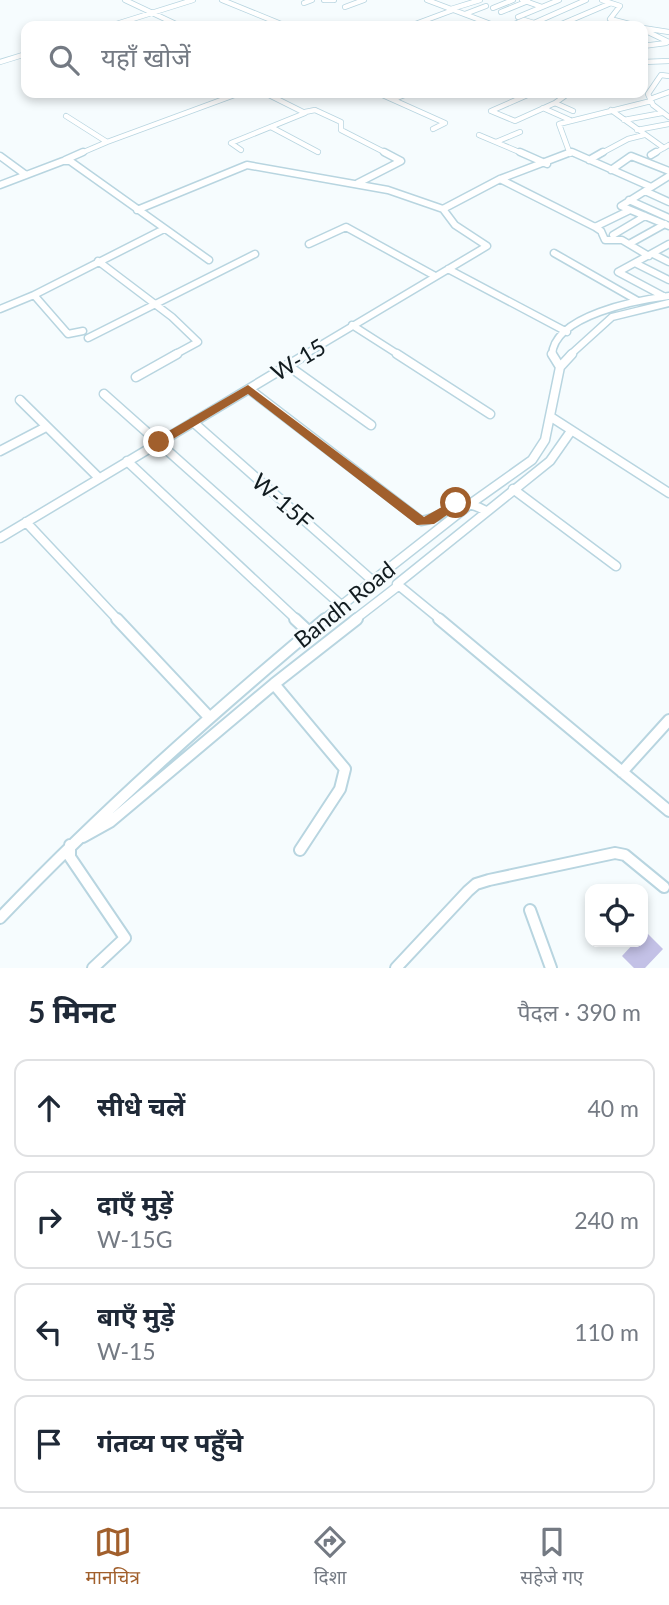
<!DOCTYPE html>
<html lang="hi">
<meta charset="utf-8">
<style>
:root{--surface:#fff;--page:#f2f2f3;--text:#1f2937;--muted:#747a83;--line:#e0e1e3;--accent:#a15f2c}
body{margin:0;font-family:Lato,"Noto Sans Devanagari",sans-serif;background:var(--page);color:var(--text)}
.controls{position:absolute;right:21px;bottom:21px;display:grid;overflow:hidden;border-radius:14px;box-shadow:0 4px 10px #0003}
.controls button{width:63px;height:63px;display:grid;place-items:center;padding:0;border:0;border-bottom:2px solid var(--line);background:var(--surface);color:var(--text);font:35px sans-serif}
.stop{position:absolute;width:21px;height:21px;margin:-16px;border:5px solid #a15f2c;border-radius:50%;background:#fff}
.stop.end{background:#a15f2c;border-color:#fff;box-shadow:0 2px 7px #0008}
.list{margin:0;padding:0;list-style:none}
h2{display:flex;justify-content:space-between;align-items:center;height:91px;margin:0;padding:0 28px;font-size:30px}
h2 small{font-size:23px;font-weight:400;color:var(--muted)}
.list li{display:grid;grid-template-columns:46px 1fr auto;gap:21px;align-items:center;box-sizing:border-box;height:98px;margin:0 14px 14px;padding:0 14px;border:2px solid var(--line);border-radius:14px}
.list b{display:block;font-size:26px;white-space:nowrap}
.list p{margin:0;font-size:23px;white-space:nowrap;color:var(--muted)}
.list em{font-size:23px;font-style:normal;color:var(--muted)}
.icon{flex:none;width:38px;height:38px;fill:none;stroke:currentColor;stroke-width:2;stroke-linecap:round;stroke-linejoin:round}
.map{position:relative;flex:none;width:669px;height:968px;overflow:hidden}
.search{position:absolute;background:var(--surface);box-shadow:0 4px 10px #0003;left:21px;right:21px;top:21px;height:77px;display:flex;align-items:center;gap:18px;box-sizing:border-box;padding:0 24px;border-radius:14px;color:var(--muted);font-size:26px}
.sheet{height:539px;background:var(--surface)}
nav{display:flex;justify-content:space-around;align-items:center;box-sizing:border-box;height:98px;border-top:2px solid var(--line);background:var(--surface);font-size:19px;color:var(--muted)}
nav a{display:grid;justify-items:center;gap:4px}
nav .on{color:var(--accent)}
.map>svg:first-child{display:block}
.water{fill:#c3c1e6}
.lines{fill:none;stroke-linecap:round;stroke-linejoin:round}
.minor-far3-casing{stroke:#b8d5e0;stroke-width:6}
.minor-far2-casing{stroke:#b8d5e0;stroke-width:9}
.minor-far1-casing{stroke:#b8d5e0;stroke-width:11}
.minor-casing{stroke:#b8d5e0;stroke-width:14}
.minor-far3{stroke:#fff;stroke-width:4.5}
.minor-far2{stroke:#fff;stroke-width:6}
.minor-far1{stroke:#fff;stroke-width:8}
.minor{stroke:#fff;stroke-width:10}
.route{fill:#a15f2c}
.labels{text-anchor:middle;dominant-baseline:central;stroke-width:5;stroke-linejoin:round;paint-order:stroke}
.street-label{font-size:23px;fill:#121c20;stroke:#f6fcfe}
</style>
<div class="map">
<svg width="669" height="968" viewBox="0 0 669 968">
<rect width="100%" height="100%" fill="#f6fcfe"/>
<path class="water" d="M 645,931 L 663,949 L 645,968 L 634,968 L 622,956 L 635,942 L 643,942 Z"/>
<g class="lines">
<defs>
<path id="minor-far3" d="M 125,0 L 180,26
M 222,0 L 286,26
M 324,0 L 334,0
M 427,0 L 496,26
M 522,0 L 542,7
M 602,0 L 620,6 L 610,19 L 637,26
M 304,3 L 312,0
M 345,7 L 364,0
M 493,8 L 513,0
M 451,9 L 480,0
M 501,12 L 528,1
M 465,14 L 486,6
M 518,17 L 559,0
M 110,26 L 193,0
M 410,26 L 453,10
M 510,26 L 524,20 L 534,23
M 546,26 L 534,23 L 586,0
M 557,26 L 611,3
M 643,28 L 669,32
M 652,30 L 648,32 L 669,42
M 643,46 L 666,43
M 0,62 L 26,54
M 643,62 L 669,61
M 669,76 L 661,75 L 648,94 L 653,105 L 669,117
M 378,93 L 445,123 L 433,129
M 466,93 L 472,93
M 532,93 L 491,111 L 515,121 L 555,103 L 569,93
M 394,99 L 410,93
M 650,99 L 669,92
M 555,103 L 573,111
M 543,108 L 570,120
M 611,110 L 664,148
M 305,112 L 315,110 L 341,122 L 341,130 L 388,154
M 66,116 L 107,142 L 240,93
M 624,120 L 662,113
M 271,127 L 318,152
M 637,130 L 669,124
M 479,135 L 524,154
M 496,142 L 520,132
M 241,150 L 231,143 L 305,113 L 265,93
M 571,152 L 576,154
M 79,154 L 107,142
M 570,154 L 559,124 L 651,101
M 600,154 L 628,139 L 644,135
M 653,154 L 669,145"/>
<path id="minor-far2" d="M 520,152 L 547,164
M 572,152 L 651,187
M 651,155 L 656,152
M 0,156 L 26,175
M 65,160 L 83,152
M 589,160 L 603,152
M 611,170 L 631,156 L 669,171
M 669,176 L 621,206 L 669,226
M 500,179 L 595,227 L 601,231 L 605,240 L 622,240 L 649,256
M 358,183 L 401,161 L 384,152
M 0,185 L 63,161 L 70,161 L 209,260
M 645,191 L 669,202
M 629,200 L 669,218
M 137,210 L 247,165 L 388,190 L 443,209
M 595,227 L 630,210
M 613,235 L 645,216
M 309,244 L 346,227 L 435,276
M 629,244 L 665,224
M 554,253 L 638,301
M 653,254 L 669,262
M 98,261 L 172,317 L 198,342 L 174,355
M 635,263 L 669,280
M 448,269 L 567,332
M 663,296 L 618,272 L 669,244
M 0,309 L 34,295
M 352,325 L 399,355
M 83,331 L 68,334 L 34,295 L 164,229
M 88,338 L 255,254
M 304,355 L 487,246 L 455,225 L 443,209 L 500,179 L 571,152
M 552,355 C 554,315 638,300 669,296
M 570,355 L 612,317 L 669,303"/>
<path id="minor-far1" d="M 397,354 L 490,414
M 552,354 L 560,367
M 287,365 L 371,425
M 136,377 L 177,354
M 249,389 L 421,521 C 452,517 452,492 486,511
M 104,394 L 341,605
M 20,400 L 99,478
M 551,417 L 669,493
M 193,422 L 373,581
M 0,451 L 46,427
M 127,461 L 297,620
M 513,489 L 616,566
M 26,522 L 118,620
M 0,538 L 307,354
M 323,620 L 473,502 L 532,460 L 545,440 L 560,367 L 572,354
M 354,620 L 398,586
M 441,620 L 397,584 L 550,461 L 571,431"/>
<path id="minor" d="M 117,619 L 209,717
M 295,619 L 309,632
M 439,619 L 669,811
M 274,684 L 345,769 L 340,789 L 300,850
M 622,772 L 669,720
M 83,837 L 110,822 L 274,684 L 357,619
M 70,845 L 70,857 L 125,938 L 93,968
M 530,910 L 551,968
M 0,918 C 102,811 212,714 325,619
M 396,968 L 468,891 L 476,884 L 489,880 L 615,853 L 625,855 L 664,887"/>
</defs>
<use href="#minor-far3" class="minor-far3-casing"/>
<use href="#minor-far2" class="minor-far2-casing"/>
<use href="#minor-far1" class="minor-far1-casing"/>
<use href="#minor" class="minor-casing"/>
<use href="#minor-far3" class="minor-far3"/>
<use href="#minor-far2" class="minor-far2"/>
<use href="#minor-far1" class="minor-far1"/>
<use href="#minor" class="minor"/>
</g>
<path class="route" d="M 248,385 L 424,517 L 456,499 L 460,500 L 460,506 L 434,524 L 417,525 L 248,394 L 163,445 L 155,445 L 155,439 Z"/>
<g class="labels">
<g class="street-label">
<text transform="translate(298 359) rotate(-31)">W-15</text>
<text transform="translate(283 501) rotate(41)">W-15F</text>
<text transform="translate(344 604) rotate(-39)">Bandh Road</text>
</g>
</g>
</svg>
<div class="controls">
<button><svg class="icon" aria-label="locate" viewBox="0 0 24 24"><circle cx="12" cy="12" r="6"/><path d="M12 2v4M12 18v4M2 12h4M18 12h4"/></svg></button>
</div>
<div class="stop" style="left:456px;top:503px"></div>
<div class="stop end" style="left:159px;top:442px"></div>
<div class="search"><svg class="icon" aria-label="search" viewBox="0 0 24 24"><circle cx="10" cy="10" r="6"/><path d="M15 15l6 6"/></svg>यहाँ खोजें</div>
</div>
<section class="sheet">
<h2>5 मिनट<small>पैदल · 390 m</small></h2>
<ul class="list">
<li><svg class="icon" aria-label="ahead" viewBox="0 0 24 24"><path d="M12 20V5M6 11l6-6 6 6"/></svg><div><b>सीधे चलें</b></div><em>40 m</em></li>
<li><svg class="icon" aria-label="right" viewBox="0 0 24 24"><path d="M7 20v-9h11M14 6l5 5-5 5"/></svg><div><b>दाएँ मुड़ें</b><p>W-15G</p></div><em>240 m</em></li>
<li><svg class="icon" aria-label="left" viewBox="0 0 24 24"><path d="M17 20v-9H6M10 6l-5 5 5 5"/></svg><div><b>बाएँ मुड़ें</b><p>W-15</p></div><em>110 m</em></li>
<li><svg class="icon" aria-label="arrive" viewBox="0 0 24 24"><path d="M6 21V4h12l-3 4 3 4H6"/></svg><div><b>गंतव्य पर पहुँचे</b></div></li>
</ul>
</section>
<nav>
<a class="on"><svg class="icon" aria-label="map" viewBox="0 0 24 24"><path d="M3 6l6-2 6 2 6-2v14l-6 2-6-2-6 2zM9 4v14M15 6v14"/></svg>मानचित्र</a>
<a><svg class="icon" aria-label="directions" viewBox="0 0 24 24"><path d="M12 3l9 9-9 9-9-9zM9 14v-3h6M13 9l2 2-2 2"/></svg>दिशा</a>
<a><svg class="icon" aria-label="saved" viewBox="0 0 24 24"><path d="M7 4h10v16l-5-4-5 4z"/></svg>सहेजे गए</a>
</nav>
